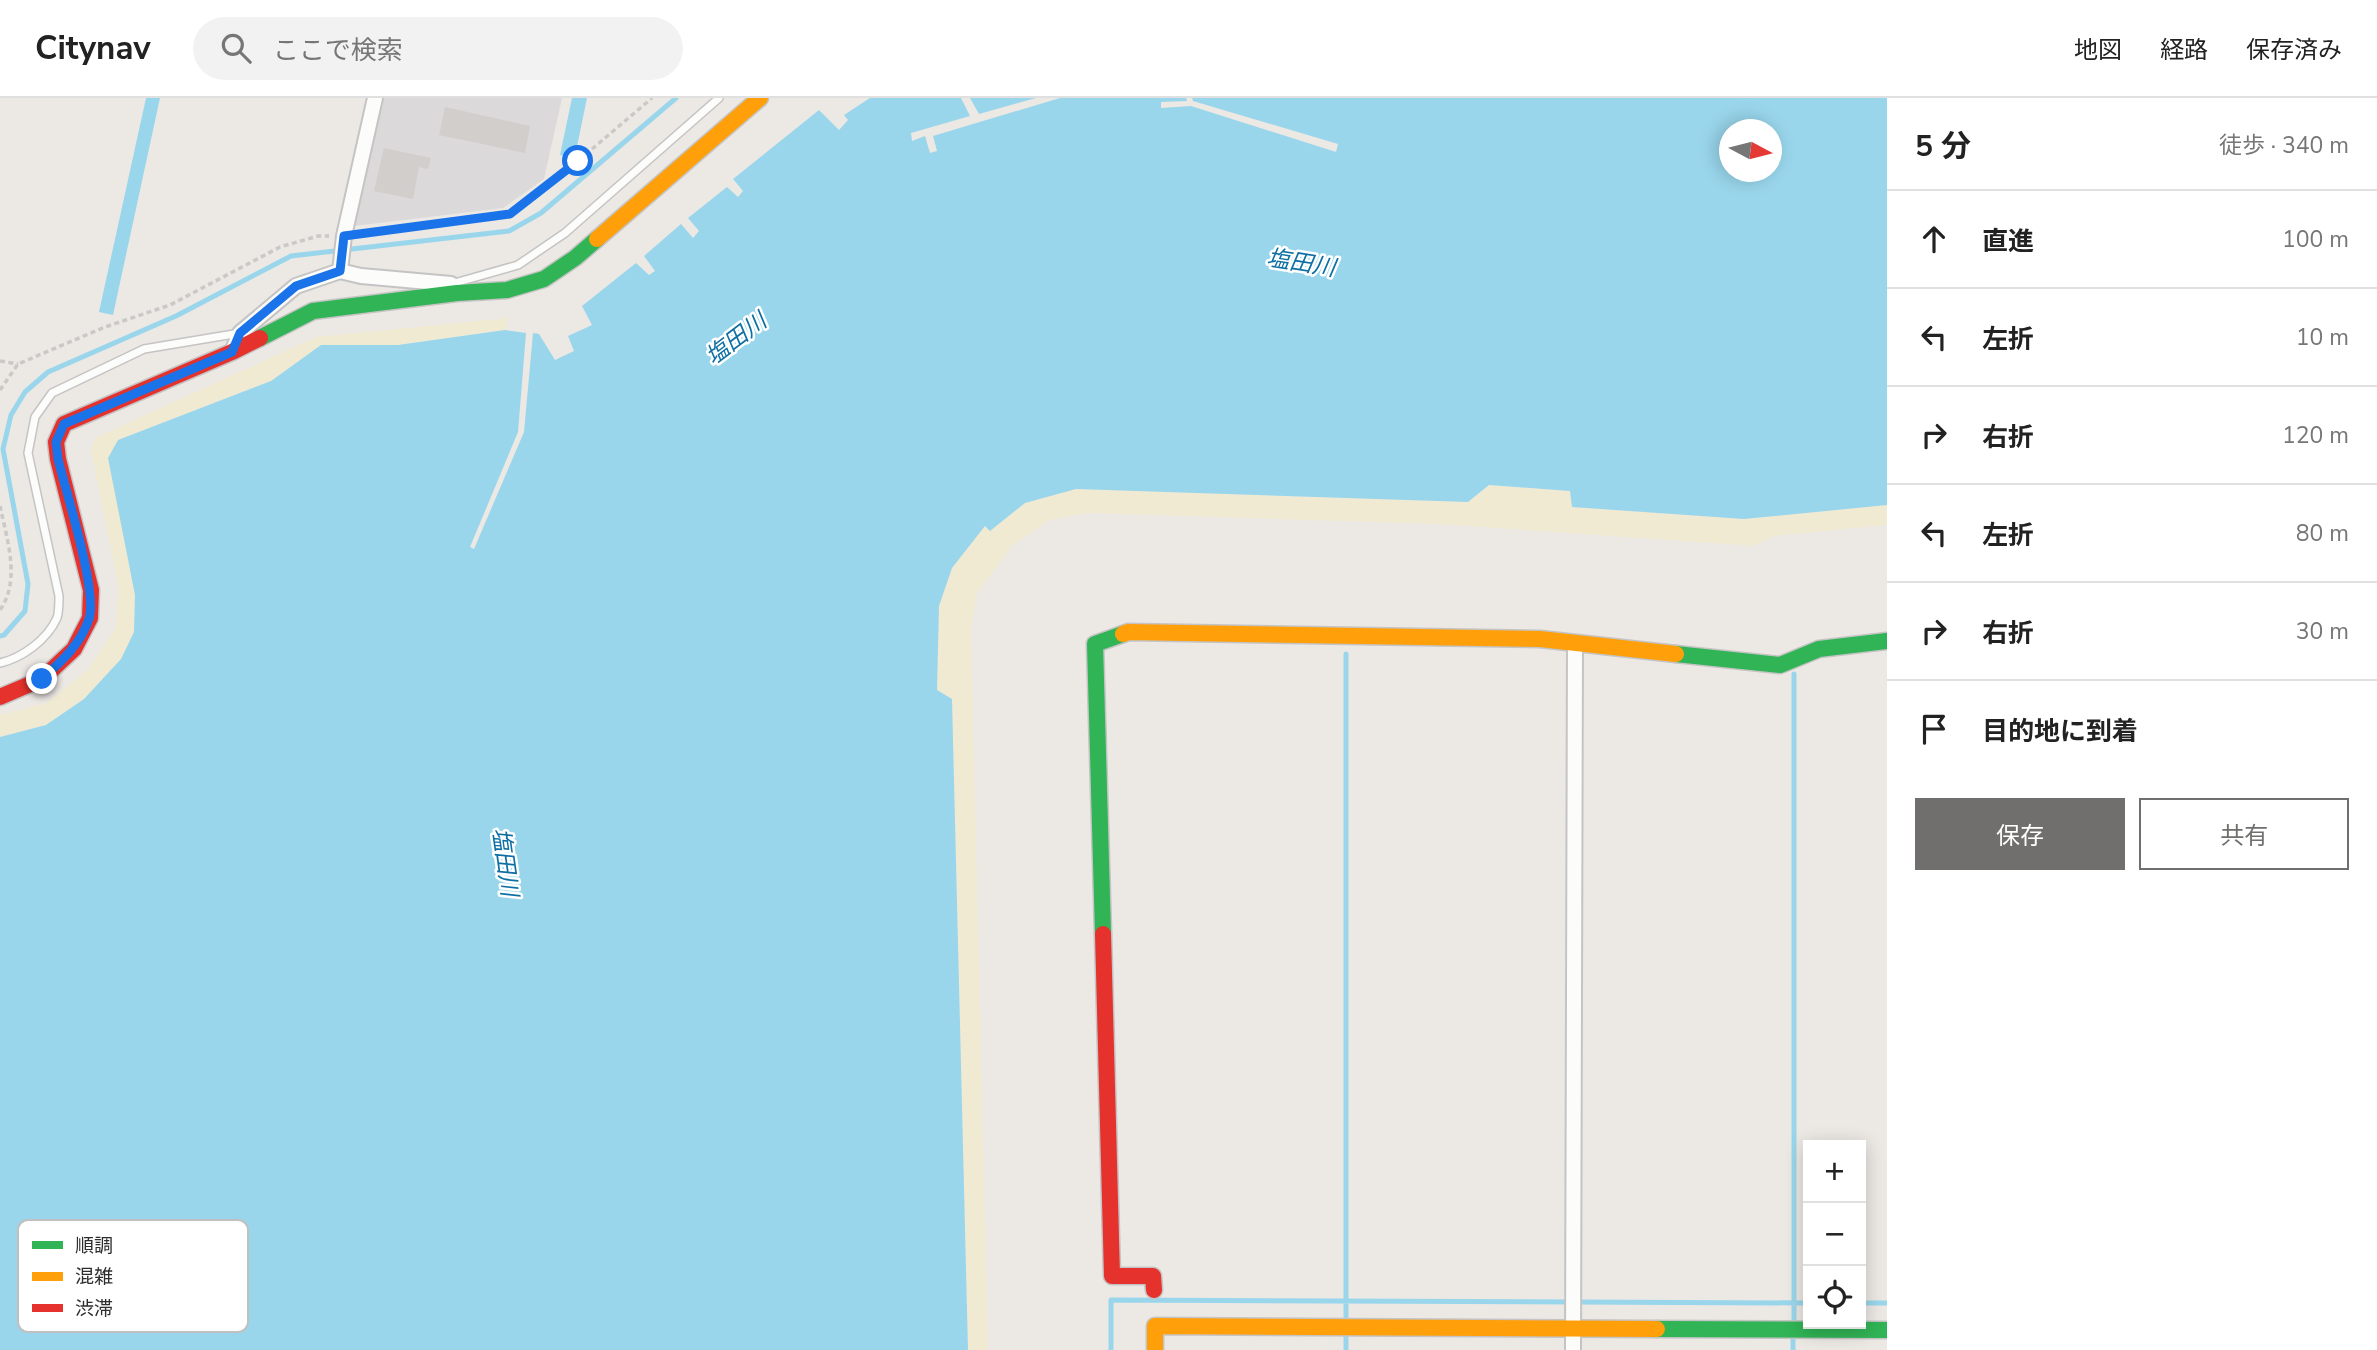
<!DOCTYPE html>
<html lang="ja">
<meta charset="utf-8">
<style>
:root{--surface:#fff;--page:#f2f2f2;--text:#222;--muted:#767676;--line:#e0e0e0;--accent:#706f6e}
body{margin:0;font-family:"Nunito Sans","Noto Sans JP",sans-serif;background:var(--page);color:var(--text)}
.controls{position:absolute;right:21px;bottom:21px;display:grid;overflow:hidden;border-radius:0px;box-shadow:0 4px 18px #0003}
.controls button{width:63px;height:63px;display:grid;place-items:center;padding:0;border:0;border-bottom:2px solid var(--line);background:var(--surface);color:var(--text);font:35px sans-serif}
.compass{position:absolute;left:1719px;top:21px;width:63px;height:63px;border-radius:50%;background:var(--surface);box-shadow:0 4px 18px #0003;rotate:97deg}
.stop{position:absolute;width:21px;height:21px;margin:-16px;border:5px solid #1a73e8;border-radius:50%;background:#fff}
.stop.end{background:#1a73e8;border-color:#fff;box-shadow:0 2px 7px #0008}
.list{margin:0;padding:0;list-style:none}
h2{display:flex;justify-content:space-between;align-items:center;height:91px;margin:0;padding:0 28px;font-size:30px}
h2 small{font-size:23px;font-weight:400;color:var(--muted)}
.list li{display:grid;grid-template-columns:46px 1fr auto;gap:21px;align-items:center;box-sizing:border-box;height:98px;padding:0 28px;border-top:2px solid var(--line)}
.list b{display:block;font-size:26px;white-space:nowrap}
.list em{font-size:23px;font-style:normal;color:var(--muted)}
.actions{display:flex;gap:14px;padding:21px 28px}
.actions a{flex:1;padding:16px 0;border:2px solid var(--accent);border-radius:0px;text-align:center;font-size:24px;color:var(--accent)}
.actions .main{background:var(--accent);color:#fff}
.icon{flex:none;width:38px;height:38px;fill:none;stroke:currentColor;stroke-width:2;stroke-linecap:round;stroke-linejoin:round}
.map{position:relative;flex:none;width:1887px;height:1252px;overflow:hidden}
header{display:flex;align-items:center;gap:42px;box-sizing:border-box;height:98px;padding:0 35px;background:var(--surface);border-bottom:2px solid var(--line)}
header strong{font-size:33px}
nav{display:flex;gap:38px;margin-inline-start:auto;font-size:24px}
.search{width:490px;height:63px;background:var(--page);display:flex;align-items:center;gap:18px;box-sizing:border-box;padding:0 24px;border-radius:38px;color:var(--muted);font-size:26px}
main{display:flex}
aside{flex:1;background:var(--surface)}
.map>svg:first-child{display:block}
.industrial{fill:#dcd9db}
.sand{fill:#f0ead3}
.water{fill:#99d6ec;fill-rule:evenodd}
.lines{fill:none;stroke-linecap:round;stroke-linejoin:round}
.stream{stroke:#99d6ec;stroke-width:5}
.building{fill:#d1cecb}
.lane-casing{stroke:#c5c4c5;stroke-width:10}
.street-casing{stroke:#c5c4c5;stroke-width:18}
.fast-casing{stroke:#c5c4c5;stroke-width:19}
.slow-casing{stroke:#c5c4c5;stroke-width:19}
.jam-casing{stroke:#c5c4c5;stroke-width:19}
.path{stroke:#c9c9c8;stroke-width:3.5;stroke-dasharray:5 3.5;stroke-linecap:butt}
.lane{stroke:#fcfcfb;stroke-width:7}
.street{stroke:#fcfcfb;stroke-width:14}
.fast{stroke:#30b455;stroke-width:16}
.slow{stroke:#ff9f0a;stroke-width:16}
.jam{stroke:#e5322d;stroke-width:16}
.route{stroke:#1a73e8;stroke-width:9}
.labels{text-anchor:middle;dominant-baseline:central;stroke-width:5;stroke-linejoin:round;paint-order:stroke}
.water-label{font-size:23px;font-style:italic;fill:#0d6fa3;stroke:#fff}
.key{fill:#fff;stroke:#c0c0c0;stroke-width:2}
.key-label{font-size:19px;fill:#2e2e2e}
</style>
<header>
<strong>Citynav</strong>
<div class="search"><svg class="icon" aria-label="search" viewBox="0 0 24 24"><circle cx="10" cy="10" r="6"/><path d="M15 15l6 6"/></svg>ここで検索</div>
<nav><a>地図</a><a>経路</a><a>保存済み</a></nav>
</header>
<main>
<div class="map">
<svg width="1887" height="1252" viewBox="0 0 1887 1252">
<rect width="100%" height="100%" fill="#ece8e4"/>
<path class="industrial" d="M 383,0 L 562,0 L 544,81 L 503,110 L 354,128 Z"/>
<path class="sand" d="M 508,220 L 505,232 L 398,247 L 321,247 L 271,283 L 118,342 L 135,497 L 134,534 L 121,561 L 84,601 L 46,627 L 0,639 L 0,617 L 46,605 L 87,573 L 115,531 L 119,490 L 91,353 L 95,340 L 316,239 Z
M 1489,387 L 1570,393 L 1572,409 L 1744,421 L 1887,407 L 1887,427 L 1773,438 L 1754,448 L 1439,426 L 1087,415 L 1050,422 L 1013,447 L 977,495 L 971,531 L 988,1252 L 968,1252 L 952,602 L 937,592 L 939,508 L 952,470 L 985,427 L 990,433 L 1025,405 L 1076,391 L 1468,404 Z"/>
<path class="water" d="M 146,0 L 160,0 L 113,217 L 99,214 Z
M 572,0 L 587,0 L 575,58 L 560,57 Z
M 870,0 L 961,0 L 970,18 L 911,35 L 912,43 L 925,38 L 930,55 L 937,53 L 933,38 L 1060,0 L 1186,0 L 1187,3 L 1161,4 L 1161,10 L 1191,8 L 1336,54 L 1338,46 L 1193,3 L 1192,0 L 1887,0 L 1887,407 L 1744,421 L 1572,409 L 1570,393 L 1489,387 L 1468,404 L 1076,391 L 1025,405 L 990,433 L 985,428 L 952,470 L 939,508 L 937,592 L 952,601 L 968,1252 L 0,1252 L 0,639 L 46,627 L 84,601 L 121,561 L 134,534 L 135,497 L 108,360 L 118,342 L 271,283 L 321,247 L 398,247 L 505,232 L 526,235 L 518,334 L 470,449 L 474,451 L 524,334 L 533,235 L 539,236 L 555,262 L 574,253 L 568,238 L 592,227 L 582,208 L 636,165 L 649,177 L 655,173 L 644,158 L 681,126 L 693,140 L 699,133 L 688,120 L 727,89 L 738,99 L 743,93 L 733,81 L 819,12 L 839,32 L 848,22 L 844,17 ZM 1730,32 L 1772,32 L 1772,74 L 1730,74 Z
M 970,0 L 1036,0 L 979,16 Z"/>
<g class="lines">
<path class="stream" d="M 0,538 L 4,537 L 25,513 L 28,486 L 3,351 L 11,317 L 25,294 L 48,274 L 176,218 L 291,158 L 509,133 L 541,115 L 676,0
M 1794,576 L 1794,1222
M 1861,1205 L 1887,1205
M 1346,1221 L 1346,556
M 1111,1252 L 1111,1202 L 1808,1205
M 1346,1252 L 1346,1238
M 1793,1252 L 1793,1239"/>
</g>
<path class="building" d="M 445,9 L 530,28 L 525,55 L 439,37 Z
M 384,50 L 431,60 L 428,71 L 419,69 L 413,101 L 374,93 Z"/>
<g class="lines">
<defs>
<path id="lane" d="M 451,186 L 518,167 L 565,135 L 719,0
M 0,565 C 22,560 47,542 57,520 C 59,514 59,504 59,498 L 28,355 L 35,319 L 52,295 L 144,251 L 240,235"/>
<path id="street" d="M 340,173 L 361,178 L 451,186 L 457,195
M 232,254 L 240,235 L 296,188 L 340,173 L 344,138 L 375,0
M 1573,1252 L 1575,546"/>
<path id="fast" d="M 260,240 L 313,213 L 457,195 L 507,192 L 544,181 L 575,160 L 597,141
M 1676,556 L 1780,567 L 1819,551 L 1887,543
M 1103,836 L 1095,546 L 1123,536
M 1657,1231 L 1887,1232"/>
<path id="slow" d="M 597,141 L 760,0
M 1123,536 L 1128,534 L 1540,541 L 1676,556
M 1155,1252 L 1155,1228 L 1657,1231"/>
<path id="jam" d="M 0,599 L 42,581 L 74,551 L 90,520 L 91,492 L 58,361 L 56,344 L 64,326 L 232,254 L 260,240
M 1103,836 L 1112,1178 L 1153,1178 L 1154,1192"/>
</defs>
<use href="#lane" class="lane-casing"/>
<use href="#street" class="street-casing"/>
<use href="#fast" class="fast-casing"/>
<use href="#slow" class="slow-casing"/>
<use href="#jam" class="jam-casing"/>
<path class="path" d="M 361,136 L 510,116 L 578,63 L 652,0
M 0,263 L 18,266
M 0,292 L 18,266 L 105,229 L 170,207 L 280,149 L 318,138 L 329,138
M 0,408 C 7,442 21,482 0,512"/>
<use href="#lane" class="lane"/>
<use href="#street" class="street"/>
<use href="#fast" class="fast"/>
<use href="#slow" class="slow"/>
<use href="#jam" class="jam"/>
</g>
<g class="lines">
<path class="route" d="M 42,581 C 62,563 80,547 89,521 C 98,494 66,394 58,361 L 56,344 L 64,326 L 232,254 L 240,235 L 296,188 L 340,173 L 344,138 L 510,116 L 578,63"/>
</g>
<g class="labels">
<g class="water-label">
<text transform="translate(1301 165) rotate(9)">塩田川</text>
<text transform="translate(736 241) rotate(-37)">塩田川</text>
<text transform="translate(505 764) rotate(82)">塩田川</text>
</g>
</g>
<rect x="18" y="1122" width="230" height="112" rx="10" class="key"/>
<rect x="32" y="1143" width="31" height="8" fill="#30b455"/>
<rect x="32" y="1174" width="31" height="9" fill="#ff9f0a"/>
<rect x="32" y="1206" width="31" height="8" fill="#e5322d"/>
<g class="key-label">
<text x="75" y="1154">順調</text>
<text x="75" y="1185">混雑</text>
<text x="75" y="1217">渋滞</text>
</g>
</svg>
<div class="controls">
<button>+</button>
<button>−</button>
<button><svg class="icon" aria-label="locate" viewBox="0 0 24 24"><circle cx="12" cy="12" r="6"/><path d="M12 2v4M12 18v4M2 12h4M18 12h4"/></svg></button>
</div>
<svg class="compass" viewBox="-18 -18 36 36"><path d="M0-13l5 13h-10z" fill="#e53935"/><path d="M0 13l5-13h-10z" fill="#767676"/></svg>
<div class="stop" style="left:578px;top:63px"></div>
<div class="stop end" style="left:42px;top:581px"></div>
</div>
<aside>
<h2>5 分<small>徒歩 · 340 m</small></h2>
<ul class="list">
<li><svg class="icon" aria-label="ahead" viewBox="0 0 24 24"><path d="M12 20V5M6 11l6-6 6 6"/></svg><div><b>直進</b></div><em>100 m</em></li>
<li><svg class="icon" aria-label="left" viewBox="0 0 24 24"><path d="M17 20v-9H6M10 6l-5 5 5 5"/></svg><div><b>左折</b></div><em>10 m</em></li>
<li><svg class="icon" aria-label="right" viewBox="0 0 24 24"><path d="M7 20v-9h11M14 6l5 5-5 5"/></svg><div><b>右折</b></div><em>120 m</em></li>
<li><svg class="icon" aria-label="left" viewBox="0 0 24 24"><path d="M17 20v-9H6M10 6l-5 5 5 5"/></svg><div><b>左折</b></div><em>80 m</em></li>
<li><svg class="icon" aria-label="right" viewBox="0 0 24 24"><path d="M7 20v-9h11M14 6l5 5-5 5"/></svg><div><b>右折</b></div><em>30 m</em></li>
<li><svg class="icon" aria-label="arrive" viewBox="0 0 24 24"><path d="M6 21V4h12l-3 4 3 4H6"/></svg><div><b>目的地に到着</b></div></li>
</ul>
<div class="actions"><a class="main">保存</a><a>共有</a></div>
</aside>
</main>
